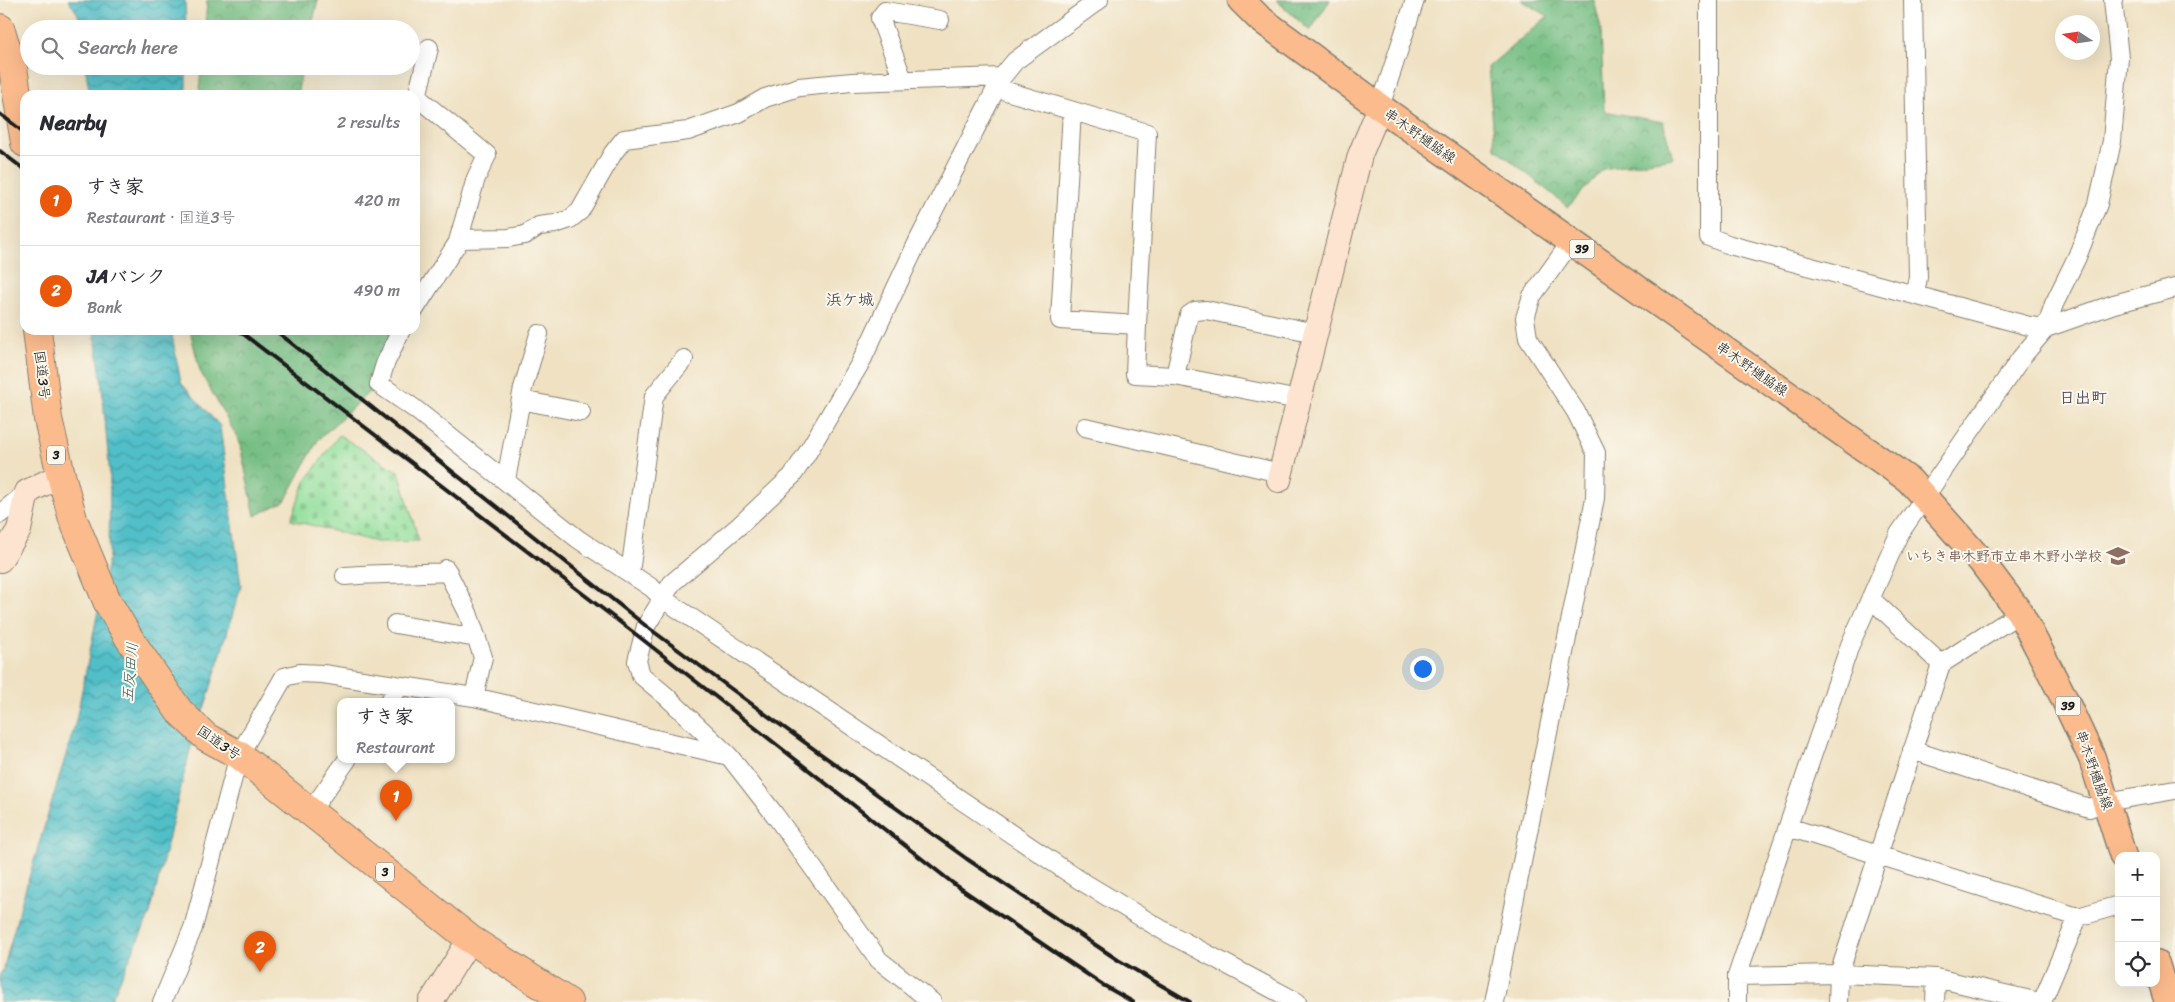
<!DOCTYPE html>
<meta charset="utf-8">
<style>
:root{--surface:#fff;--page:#f2f2f3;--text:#2b2b33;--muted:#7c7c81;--line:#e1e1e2;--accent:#ea580c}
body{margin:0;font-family:Sriracha,"Klee One",sans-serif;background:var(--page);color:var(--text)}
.controls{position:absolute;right:15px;bottom:15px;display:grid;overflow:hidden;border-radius:10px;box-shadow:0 5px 20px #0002}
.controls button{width:45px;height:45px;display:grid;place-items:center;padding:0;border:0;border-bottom:1px solid var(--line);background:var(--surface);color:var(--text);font:25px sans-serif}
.compass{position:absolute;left:2055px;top:15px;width:45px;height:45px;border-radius:50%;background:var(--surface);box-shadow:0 5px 20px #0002;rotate:282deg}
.you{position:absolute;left:1422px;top:668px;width:18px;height:18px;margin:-12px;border:4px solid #fff;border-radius:50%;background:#1a73e8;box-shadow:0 0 0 8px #1a73e833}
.badge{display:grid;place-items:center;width:32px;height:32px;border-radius:50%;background:var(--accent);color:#fff;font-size:16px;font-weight:700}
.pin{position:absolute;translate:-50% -41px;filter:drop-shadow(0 1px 2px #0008)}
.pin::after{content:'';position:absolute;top:26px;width:18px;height:15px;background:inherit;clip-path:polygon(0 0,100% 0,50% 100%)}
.popup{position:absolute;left:337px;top:698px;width:118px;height:65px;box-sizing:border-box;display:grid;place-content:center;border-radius:10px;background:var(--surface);filter:drop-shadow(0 1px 4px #0005);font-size:16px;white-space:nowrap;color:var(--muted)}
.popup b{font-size:19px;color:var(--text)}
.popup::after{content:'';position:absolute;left:50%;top:100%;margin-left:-10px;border:10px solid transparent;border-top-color:var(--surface)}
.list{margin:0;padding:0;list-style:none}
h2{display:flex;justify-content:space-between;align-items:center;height:65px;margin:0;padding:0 20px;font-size:21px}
h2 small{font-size:16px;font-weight:400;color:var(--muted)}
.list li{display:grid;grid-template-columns:32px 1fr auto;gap:15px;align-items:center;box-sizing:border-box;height:90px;padding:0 20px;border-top:1px solid var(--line)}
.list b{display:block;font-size:19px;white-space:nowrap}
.list p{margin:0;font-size:16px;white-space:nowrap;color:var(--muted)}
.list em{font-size:16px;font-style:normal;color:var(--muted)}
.icon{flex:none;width:28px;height:28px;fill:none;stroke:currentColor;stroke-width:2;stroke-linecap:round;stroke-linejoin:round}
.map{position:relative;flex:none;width:2175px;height:1002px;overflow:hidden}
.search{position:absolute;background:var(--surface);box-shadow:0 5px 20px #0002;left:20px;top:20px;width:400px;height:55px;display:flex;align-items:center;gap:12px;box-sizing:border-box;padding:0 18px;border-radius:28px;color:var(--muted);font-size:19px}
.panel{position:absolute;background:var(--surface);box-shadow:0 5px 20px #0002;left:20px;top:90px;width:400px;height:245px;border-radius:15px}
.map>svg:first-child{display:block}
.forest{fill:url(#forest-crowns);stroke:#496d50}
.cemetery{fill:url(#cemetery-stones);stroke:#587e5c}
.water{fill:url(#water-waves);stroke:#366e72}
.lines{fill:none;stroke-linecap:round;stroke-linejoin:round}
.street-casing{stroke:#867e6f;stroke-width:20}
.secondary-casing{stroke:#867e6f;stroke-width:26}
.primary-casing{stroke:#867e6f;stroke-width:29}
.highway-casing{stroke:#867e6f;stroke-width:30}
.street{stroke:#fff;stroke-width:18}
.secondary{stroke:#fde4d1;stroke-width:24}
.primary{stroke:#fbbb8d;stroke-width:26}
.highway{stroke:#fbbb8d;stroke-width:28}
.rail{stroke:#1c1c1c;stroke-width:4}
.labels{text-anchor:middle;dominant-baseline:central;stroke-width:4;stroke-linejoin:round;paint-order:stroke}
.shield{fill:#fbf7ec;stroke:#5f5e5a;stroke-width:1}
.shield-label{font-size:12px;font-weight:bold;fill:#1c1c1c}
.street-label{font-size:14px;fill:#1c1c1c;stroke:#fbf7ec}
.education-label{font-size:14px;font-weight:bold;fill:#785e54;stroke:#fbf7ec;text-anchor:end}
.water-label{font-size:15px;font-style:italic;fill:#315d61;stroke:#fbf7ec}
.quarter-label{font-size:16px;font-weight:bold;fill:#545161;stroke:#fbf7ec}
</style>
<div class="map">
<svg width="2175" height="1002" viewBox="0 0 2175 1002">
<defs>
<pattern id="forest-crowns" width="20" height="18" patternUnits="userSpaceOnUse" patternTransform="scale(1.25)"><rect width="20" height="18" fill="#76be84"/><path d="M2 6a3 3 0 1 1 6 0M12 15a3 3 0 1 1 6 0" fill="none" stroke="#609a6b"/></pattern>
<pattern id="cemetery-stones" width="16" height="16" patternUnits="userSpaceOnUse" patternTransform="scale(1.25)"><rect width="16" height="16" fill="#93e09d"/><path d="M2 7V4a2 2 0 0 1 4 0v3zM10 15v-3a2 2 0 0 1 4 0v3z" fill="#7ec087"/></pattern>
<pattern id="water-waves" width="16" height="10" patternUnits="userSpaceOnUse" patternTransform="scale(1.25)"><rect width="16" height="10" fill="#51bfc8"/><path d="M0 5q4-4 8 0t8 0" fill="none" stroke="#429aa2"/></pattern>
</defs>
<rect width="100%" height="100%" fill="#fbf7ec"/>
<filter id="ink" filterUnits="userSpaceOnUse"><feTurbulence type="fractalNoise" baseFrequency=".02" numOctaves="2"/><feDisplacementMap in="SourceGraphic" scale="10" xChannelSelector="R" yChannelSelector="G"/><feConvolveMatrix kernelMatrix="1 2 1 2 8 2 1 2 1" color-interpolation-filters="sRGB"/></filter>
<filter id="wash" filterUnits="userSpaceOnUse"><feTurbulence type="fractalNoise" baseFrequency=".0096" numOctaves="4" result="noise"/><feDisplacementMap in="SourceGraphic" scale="20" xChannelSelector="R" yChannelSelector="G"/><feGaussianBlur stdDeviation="1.12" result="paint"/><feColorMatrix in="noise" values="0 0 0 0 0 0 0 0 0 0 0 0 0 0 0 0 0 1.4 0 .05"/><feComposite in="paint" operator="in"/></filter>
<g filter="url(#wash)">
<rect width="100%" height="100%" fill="#efe1c2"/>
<path class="forest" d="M 207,0 L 318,0 L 311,29 L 205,29 Z
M 1276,0 L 1330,0 L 1310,31 Z
M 1521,0 L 1594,0 L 1601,29 L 1604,111 L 1663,122 L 1673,158 L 1603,169 L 1568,207 L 1495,148 L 1488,67 L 1548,16 Z
M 201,66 L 303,66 L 297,95 L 199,95 Z
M 190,330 L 393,330 L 382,351 L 370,391 L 318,440 L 285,501 L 255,516 L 239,441 L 200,371 Z"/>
<path class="cemetery" d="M 339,435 L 399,472 L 419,541 L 376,542 L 291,520 L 305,482 Z"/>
<path class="water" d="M 68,0 L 185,0 L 186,29 L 80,29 L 78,14 Z
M 85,66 L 186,66 L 186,95 L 90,95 Z
M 94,330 L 171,330 L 181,383 L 220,426 L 241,586 L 208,697 L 190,750 L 150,914 L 110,1002 L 0,1002 L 0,974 L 3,970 L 23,897 L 75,725 L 109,556 L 110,476 L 101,377 Z"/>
</g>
<g filter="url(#ink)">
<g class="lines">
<defs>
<path id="street" d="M 1709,0 L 1709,237 L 1730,245 L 2029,326 L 2046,328 L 2114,304 L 2175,288
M 1913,0 L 1918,277 L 1915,295
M 429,48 L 417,97 L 487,155 L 476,178 L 457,245
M 903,80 L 880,18 L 885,11 L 940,20
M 996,88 L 1147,133 L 1137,325 L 1060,320 L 1072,111
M 1380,107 L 1415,0
M 415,309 L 460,239 L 508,238 L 525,235 L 539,226 L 555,224 L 570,219 L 580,211 L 613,153 L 624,139 L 688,131 L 739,113 L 765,98 L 799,87 L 852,82 L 1002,77
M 1137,325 L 1135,374 L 1175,376 L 1299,400
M 401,330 L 385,364 L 379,384 L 415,409 L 578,539 L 652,588 L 662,598 L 1078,879 L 1164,931 L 1297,1002
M 1175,376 L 1189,315 L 1195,311 L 1206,310 L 1315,333
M 521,400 L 581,412
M 1085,427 L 1280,473
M 506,480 L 523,388 L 539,334
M 0,514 L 27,492
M 446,569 L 468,613 L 483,657 L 474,697
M 630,573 L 654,396 L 684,359
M 345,576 C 379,573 413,574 448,572
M 1871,599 L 1941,664
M 395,624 L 477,638
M 389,702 L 400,686
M 1912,750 L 2089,808 L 2106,802 L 2175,790
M 310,812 L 347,760
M 1788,827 L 2078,917 L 2119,905
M 1737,976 L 1839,974 L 1936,978 L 2039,1002
M 162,1002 L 193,928 L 239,755 L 284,677 L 300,673 L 323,674 L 474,697 L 729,756
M 932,1002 L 879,960 L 775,815 L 729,756 L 666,696 L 641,675 L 637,661 L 646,626 L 672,583 L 740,525 L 792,476 L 806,455 L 861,362 L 919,239 L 1002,77 L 1015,61 L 1099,0
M 1494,1002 L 1595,498 L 1596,453 L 1576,412 L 1528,338 L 1525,318 L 1532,296 L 1571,242
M 1737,1002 L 1737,976 L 1850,645 L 1899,534 L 2021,358 L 2046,328 L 2054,304 L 2077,257 L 2098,204 L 2112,141 L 2119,58 L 2113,0
M 1838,1002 L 1839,974 L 1941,664 L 2020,613
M 1935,1002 L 1936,978
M 2042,1002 L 2078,917"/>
<path id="secondary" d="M 1279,480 L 1360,155 L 1380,107
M 0,560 L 19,530 L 27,492 L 61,475
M 431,1002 L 470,939"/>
<path id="primary" d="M 1241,0 L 1259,18 L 1380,107 L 1909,480 L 1981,561 L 2020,613 L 2062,694 L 2092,758 L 2123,856
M 2156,964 L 2168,1002"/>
<path id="highway" d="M 0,28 L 13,68 L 25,143
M 37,330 L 48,419 L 61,475 L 73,519 L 107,601 L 129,638 L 179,711 L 206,737 L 239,755 L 470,939 L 568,1002"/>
</defs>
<use href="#street" class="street-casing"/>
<use href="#secondary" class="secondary-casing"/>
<use href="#primary" class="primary-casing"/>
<use href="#highway" class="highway-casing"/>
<use href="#street" class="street"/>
<use href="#secondary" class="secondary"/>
<use href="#primary" class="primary"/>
<use href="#highway" class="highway"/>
<path class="rail" d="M 0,114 L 25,133
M 0,151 L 25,170
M 238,330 L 642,639 L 954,884 L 1103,985 L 1133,1002
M 275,330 L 646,626 L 768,716 L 967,859 L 1118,960 L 1190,1002"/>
</g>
</g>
<defs>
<symbol id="school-bare" viewBox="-9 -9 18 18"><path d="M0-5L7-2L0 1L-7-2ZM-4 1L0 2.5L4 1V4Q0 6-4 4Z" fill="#8d6e63" stroke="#fbf7ec" stroke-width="2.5" paint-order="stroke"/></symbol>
</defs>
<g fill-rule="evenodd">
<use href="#school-bare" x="2102" y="540" width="32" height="32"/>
</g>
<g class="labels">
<g class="shield">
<rect x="1569.5" y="239.5" width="25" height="19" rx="4"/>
<rect x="47" y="445.5" width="18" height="19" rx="4"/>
<rect x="2055.5" y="696.5" width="25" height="19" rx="4"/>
<rect x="376" y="862.5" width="18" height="19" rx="4"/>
</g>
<g class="shield-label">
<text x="1582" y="249">39</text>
<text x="56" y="455">3</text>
<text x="2068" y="706">39</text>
<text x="385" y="872">3</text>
</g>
<g class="street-label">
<text transform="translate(1420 136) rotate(35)">串木野樋脇線</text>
<text transform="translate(1752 369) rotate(35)">串木野樋脇線</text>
<text transform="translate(42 375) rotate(83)">国道3号</text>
<text transform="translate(219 743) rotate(34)">国道3号</text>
<text transform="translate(2094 770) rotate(70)">串木野樋脇線</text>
</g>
<g class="education-label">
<text x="2102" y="556">いちき串木野市立串木野小学校</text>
</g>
<g class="water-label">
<text transform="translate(130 672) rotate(-85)">五反田川</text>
</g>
<g class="quarter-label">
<text x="850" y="299">浜ケ城</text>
<text x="2083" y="397">日出町</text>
</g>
</g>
</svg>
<div class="controls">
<button>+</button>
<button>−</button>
<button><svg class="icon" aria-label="locate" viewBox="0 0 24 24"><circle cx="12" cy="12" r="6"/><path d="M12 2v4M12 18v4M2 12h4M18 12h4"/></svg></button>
</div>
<svg class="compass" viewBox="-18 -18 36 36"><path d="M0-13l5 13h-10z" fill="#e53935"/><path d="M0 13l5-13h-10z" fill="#7c7c81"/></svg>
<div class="you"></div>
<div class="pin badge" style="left:396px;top:821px">1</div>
<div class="popup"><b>すき家</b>Restaurant</div>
<div class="pin badge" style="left:260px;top:972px">2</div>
<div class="search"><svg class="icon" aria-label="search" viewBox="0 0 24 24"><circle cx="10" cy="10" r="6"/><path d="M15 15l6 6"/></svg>Search here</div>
<section class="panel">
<h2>Nearby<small>2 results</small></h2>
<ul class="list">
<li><span class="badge">1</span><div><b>すき家</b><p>Restaurant · 国道3号</p></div><em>420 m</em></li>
<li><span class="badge">2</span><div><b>JAバンク</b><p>Bank</p></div><em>490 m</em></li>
</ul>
</section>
</div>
